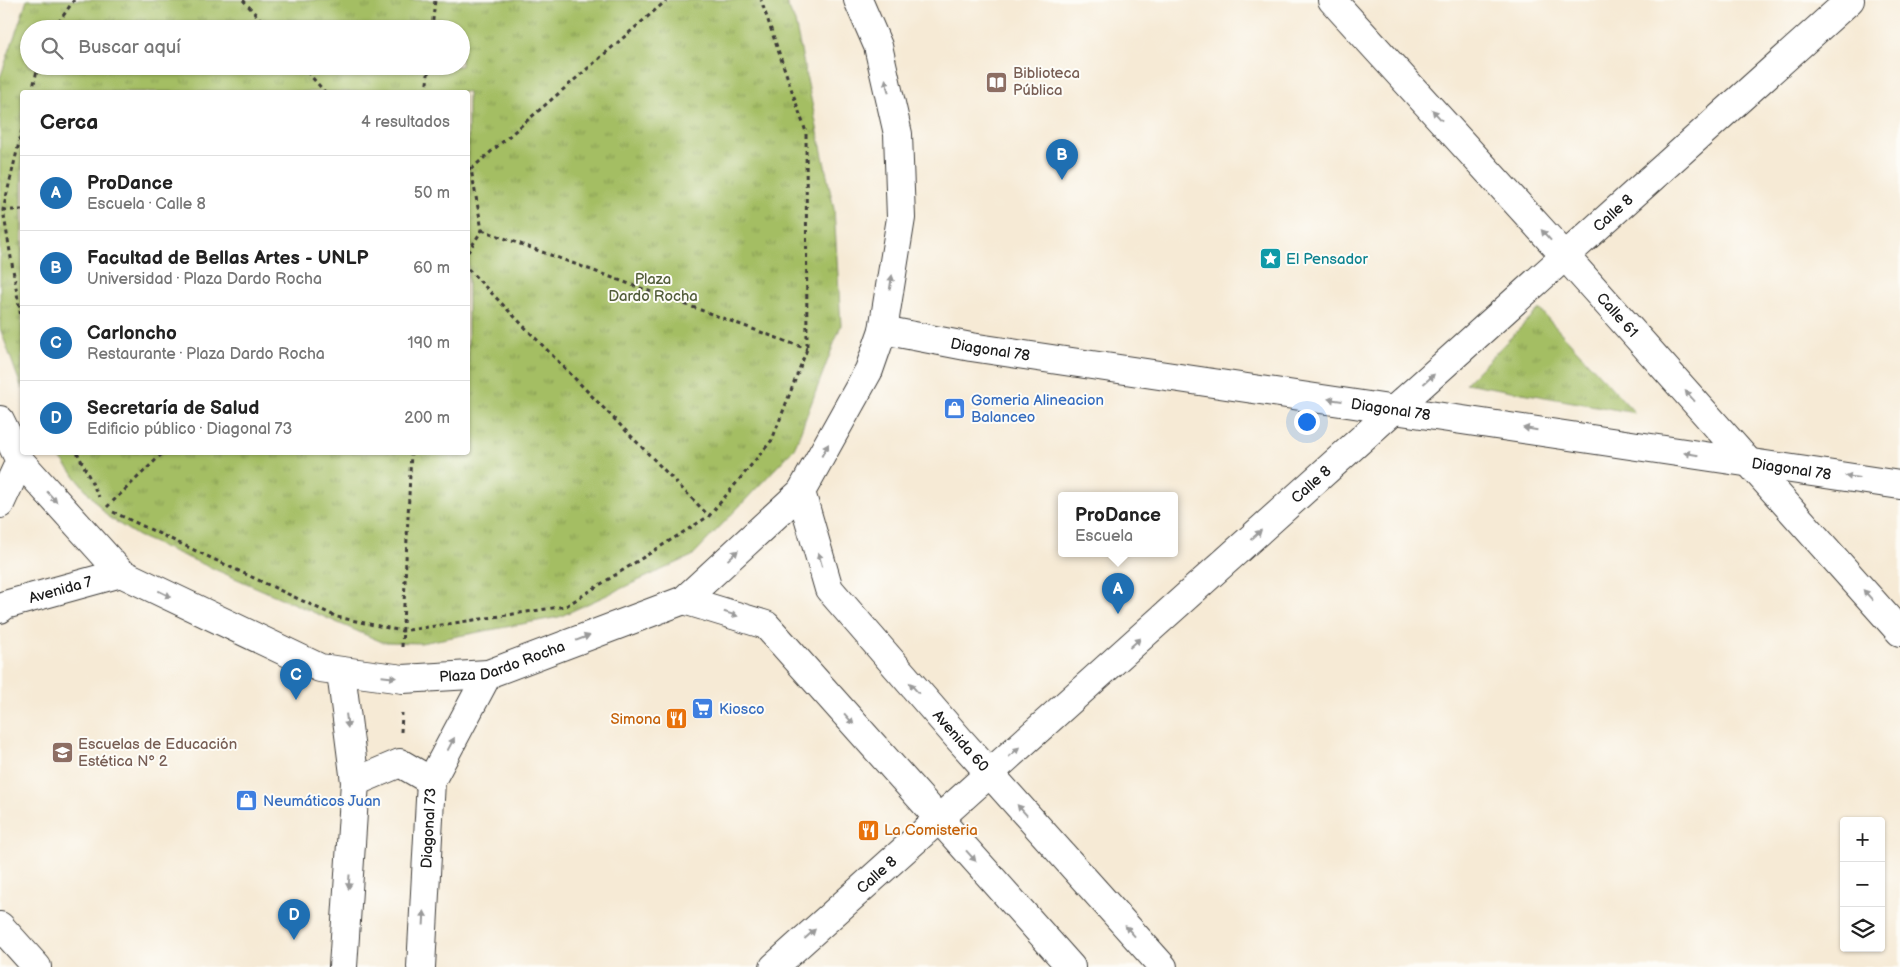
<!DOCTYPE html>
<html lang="es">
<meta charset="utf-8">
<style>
:root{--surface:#fff;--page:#f2f2f2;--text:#222;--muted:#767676;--line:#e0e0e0;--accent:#1f6fb2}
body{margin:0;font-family:"Balsamiq Sans",sans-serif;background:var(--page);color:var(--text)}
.controls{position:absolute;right:15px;bottom:15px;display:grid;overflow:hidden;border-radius:5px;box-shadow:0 1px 4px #0004}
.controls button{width:45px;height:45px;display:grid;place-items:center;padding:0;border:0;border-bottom:1px solid var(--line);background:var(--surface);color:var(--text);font:25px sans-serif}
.you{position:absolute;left:1306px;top:421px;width:18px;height:18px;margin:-12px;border:4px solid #fff;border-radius:50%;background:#1a73e8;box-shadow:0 0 0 8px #1a73e833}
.badge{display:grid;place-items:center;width:32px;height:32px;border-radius:50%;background:var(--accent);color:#fff;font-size:16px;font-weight:700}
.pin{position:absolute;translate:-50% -41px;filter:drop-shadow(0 1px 2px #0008)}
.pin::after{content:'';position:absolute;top:26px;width:18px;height:15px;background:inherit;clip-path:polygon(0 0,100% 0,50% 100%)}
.popup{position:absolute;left:1058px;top:492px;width:120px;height:65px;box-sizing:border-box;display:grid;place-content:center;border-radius:5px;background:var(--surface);filter:drop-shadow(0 1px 4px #0005);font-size:16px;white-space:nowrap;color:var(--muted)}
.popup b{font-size:19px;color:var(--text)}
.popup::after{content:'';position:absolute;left:50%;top:100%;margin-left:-10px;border:10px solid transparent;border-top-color:var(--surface)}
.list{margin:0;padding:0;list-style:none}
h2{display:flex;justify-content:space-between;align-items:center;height:65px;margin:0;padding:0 20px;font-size:21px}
h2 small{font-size:16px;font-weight:400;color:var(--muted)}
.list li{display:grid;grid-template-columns:32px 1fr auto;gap:15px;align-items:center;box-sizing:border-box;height:75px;padding:0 20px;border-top:1px solid var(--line)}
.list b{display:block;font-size:19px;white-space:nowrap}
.list p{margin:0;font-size:16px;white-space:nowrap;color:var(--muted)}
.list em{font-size:16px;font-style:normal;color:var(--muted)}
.icon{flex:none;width:28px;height:28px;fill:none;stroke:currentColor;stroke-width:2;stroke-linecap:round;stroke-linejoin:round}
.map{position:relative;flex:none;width:1900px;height:967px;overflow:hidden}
.search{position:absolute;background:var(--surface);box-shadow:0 1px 4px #0004;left:20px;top:20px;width:450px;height:55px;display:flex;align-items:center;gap:12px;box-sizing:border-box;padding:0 18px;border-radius:28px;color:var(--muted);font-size:19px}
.panel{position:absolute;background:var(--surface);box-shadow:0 1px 4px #0004;left:20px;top:90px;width:450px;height:365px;border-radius:5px}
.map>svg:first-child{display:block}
.grass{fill:url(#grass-tufts);stroke:#606d40;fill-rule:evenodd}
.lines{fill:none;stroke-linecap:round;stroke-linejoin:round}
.street-casing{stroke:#3d3b38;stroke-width:30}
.secondary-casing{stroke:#3d3b38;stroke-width:30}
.primary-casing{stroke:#3d3b38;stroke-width:30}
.path{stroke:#3d3b38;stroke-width:3;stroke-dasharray:4 4;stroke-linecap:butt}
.street{stroke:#fff;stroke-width:28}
.secondary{stroke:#fff;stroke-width:28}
.primary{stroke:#fff;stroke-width:28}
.oneway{fill:#999}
.labels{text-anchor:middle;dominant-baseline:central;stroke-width:4;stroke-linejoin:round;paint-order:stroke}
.education-label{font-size:15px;fill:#785e54;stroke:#fdfcf7;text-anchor:start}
.street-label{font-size:15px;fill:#1c1c1c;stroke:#fdfcf7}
.culture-label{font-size:15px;fill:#0d838f;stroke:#fdfcf7;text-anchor:start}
.park-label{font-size:15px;fill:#525d39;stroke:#fdfcf7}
.shop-label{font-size:15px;fill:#366cbe;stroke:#fdfcf7;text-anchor:start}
.food-label{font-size:15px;fill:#c56008;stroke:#fdfcf7;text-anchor:end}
</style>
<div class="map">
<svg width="1900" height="967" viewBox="0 0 1900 967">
<defs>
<pattern id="grass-tufts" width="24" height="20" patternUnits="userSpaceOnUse" patternTransform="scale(1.25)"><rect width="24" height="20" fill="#a4be64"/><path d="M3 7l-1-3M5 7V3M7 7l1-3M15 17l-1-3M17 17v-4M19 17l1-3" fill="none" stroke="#859a52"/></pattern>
</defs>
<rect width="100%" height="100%" fill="#fdfcf7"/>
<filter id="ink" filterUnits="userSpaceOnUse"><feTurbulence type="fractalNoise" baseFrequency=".02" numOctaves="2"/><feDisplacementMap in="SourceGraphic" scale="10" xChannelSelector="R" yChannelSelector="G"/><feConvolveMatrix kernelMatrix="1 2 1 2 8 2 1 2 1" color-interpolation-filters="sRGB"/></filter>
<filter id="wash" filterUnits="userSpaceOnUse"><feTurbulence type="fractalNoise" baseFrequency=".0096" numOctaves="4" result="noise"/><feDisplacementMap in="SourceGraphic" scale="20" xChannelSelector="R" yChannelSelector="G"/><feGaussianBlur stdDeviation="1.12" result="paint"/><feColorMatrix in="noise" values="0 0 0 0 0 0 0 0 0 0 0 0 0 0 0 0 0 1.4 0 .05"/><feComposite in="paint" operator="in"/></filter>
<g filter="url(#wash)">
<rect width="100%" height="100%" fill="#f6ead5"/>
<path class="grass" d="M 27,0 L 785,0 L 795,22 L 834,209 L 841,325 L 794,449 L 692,556 L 559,617 L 421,643 L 382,642 L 138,536 L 108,517 L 56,453 L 468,452 L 468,92 L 22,92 L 22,389 L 0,328 L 0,78 ZM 29,29 L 461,29 L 461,66 L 29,66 Z
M 1539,309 L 1635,413 L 1466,383 Z"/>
</g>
<g filter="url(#ink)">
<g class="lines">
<defs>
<g id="street">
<path id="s1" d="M 1332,0 L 1565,256 L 1900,632"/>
<path id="s2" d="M 883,330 L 971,347 L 1900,485"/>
<path d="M 0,926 L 37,967"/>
<path id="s3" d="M 774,967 L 1850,0"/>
</g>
<g id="secondary">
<path id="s4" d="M 801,492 L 829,589 L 959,739 L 1163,967"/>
<path d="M 684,600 L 766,625 L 1071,967"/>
<path d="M 341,672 L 355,782 L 343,967"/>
<path d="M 355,782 L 400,763 L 431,781"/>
<path id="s5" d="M 421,967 L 431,781 L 488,674"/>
</g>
<g id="primary">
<path id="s6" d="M 0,420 L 20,461 L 121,573 L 320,668 L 403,679 L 488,674 L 684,600 L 801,492 L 869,370 L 883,330 L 901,218 L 898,134 L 878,46 L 858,0"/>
<path d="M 0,504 L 20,461"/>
<path id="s7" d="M 0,609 L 5,605 L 121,573"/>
</g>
</defs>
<use href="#street" class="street-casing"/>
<use href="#secondary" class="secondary-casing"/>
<use href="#primary" class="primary-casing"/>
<path class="path" d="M 243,0 L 269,29
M 54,29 L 74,0
M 432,29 L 435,0
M 302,66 L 325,92
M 32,92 L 38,66
M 426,92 L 429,66
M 22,130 L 3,210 L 22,323
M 468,167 L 471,169 L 482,230 L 468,252
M 471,169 L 667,0
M 3,210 L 22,210
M 482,230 L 807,349
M 468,269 L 709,516
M 77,452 L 99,497
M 107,507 L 164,452
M 113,512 L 337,617 L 402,631 L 566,606 L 709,516 L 772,440 L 807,349 L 806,132 L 761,0
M 402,647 L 411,452
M 401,732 L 402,713"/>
<use href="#street" class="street"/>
<use href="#secondary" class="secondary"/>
<use href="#primary" class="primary"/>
</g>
<defs><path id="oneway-solid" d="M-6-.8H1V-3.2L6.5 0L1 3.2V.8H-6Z" transform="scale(1.25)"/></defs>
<g class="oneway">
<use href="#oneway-solid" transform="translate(887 86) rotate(-103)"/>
<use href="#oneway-solid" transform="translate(1437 115) rotate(-132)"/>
<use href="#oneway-solid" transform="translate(1546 235) rotate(-132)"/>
<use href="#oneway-solid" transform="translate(891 282) rotate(-81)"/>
<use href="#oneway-solid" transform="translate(1429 379) rotate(-42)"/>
<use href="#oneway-solid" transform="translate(1690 396) rotate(-132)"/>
<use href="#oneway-solid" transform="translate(1335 400) rotate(-172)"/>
<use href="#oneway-solid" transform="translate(1530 429) rotate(-171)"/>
<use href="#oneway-solid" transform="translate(825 450) rotate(-61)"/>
<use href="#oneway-solid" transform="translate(1691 454) rotate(-171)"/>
<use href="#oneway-solid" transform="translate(1852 477) rotate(-172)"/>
<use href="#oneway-solid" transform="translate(52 497) rotate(48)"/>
<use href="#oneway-solid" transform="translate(1256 535) rotate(-42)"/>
<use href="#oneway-solid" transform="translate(733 555) rotate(-43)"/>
<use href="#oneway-solid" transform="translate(820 559) rotate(-106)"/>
<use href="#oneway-solid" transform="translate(165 594) rotate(26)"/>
<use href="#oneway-solid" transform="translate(1868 595) rotate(-132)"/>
<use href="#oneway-solid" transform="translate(731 614) rotate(17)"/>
<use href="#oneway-solid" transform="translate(583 638) rotate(-21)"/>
<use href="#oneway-solid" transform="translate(1135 643) rotate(-42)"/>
<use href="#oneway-solid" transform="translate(389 677) rotate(6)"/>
<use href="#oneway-solid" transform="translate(914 688) rotate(-131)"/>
<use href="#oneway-solid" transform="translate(849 719) rotate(49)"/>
<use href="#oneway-solid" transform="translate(347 721) rotate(83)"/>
<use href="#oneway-solid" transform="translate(451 744) rotate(-62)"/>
<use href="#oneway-solid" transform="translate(1014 752) rotate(-42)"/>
<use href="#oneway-solid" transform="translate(1022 810) rotate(-132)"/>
<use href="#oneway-solid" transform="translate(971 856) rotate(48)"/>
<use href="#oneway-solid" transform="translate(349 882) rotate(94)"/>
<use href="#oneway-solid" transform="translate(424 918) rotate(-87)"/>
<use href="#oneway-solid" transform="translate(1130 931) rotate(-132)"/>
<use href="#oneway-solid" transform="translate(810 934) rotate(-42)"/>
</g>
</g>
<defs>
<symbol id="library-square" viewBox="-11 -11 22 22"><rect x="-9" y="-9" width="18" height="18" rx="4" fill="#8d6e63" stroke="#fdfcf7"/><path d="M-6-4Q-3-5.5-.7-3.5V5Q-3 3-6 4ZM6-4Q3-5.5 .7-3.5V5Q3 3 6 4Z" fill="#fff"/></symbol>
<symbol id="sight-square" viewBox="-11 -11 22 22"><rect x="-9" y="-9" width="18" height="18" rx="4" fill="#0f9aa8" stroke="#fdfcf7"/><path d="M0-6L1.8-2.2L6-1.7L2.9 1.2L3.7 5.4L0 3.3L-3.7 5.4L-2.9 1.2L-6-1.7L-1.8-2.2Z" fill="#fff"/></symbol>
<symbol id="shop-square" viewBox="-11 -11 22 22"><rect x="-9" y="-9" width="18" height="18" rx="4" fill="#3f7fe0" stroke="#fdfcf7"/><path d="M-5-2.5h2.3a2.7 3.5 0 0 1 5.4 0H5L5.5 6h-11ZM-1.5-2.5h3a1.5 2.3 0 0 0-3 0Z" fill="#fff"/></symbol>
<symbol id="supermarket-square" viewBox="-11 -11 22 22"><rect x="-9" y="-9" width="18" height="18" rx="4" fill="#3f7fe0" stroke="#fdfcf7"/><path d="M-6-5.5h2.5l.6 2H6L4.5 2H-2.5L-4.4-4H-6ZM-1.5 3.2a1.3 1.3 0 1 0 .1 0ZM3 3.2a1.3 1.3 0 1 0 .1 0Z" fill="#fff"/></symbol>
<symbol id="restaurant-square" viewBox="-11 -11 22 22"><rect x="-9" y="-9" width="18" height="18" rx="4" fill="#e8710a" stroke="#fdfcf7"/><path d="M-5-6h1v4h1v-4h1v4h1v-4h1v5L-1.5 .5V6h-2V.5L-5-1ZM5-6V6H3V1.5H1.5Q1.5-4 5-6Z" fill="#fff"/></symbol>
<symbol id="school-square" viewBox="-11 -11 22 22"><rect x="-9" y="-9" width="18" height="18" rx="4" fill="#8d6e63" stroke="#fdfcf7"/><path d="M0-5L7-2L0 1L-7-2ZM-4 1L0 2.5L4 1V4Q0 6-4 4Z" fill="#fff"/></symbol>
</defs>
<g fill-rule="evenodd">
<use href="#library-square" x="984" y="70" width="25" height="25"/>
<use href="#sight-square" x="1258" y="246" width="25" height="25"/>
<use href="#shop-square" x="942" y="396" width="25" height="25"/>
<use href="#supermarket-square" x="690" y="696" width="25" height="25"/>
<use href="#restaurant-square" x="664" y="706" width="25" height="25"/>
<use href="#school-square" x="50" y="740" width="25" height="25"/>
<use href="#shop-square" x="234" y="788" width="25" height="25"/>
<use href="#restaurant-square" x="856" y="818" width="25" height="25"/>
</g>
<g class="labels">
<g class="education-label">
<text x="1013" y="73">Biblioteca<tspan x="1013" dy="17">Pública</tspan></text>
<text x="78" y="744">Escuelas de Educación<tspan x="78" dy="17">Estética Nº 2</tspan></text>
</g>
<g class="street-label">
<text stroke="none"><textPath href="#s3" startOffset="1128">Calle 8</textPath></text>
<text stroke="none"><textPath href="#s1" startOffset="425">Calle 61</textPath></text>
<text stroke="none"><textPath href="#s2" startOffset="109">Diagonal 78</textPath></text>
<text stroke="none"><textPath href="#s2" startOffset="514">Diagonal 78</textPath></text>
<text stroke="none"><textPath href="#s2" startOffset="919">Diagonal 78</textPath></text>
<text stroke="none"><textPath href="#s3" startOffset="722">Calle 8</textPath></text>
<text stroke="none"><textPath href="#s7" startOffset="64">Avenida 7</textPath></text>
<text stroke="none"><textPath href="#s6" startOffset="602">Plaza Dardo Rocha</textPath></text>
<text stroke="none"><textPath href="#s4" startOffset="302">Avenida 60</textPath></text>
<text stroke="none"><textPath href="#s5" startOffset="139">Diagonal 73</textPath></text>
<text stroke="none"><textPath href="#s3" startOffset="138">Calle 8</textPath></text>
</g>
<g class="culture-label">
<text x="1286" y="259">El Pensador</text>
</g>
<g class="park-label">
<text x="653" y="279">Plaza<tspan x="653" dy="17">Dardo Rocha</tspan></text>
</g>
<g class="shop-label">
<text x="971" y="400">Gomeria Alineacion<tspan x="971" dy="17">Balanceo</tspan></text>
<text x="719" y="709">Kiosco</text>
<text x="263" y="801">Neumáticos Juan</text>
</g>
<g class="food-label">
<text x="661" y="719">Simona</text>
<text x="884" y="830" text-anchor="start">La Comisteria</text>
</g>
</g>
</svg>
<div class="controls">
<button>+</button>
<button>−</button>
<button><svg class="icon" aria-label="layers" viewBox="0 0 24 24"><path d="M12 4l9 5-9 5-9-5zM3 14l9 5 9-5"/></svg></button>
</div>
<div class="you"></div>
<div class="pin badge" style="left:1118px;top:614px">A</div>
<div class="popup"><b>ProDance</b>Escuela</div>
<div class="pin badge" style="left:1062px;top:180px">B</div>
<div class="pin badge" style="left:296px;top:700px">C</div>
<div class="pin badge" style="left:294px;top:940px">D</div>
<div class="search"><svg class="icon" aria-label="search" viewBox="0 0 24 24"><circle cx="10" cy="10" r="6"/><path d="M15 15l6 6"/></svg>Buscar aquí</div>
<section class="panel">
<h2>Cerca<small>4 resultados</small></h2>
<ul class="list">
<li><span class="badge">A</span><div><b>ProDance</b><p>Escuela · Calle 8</p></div><em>50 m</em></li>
<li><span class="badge">B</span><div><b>Facultad de Bellas Artes - UNLP</b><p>Universidad · Plaza Dardo Rocha</p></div><em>60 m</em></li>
<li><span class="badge">C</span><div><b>Carloncho</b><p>Restaurante · Plaza Dardo Rocha</p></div><em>190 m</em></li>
<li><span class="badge">D</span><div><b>Secretaría de Salud</b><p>Edificio público · Diagonal 73</p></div><em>200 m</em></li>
</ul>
</section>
</div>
